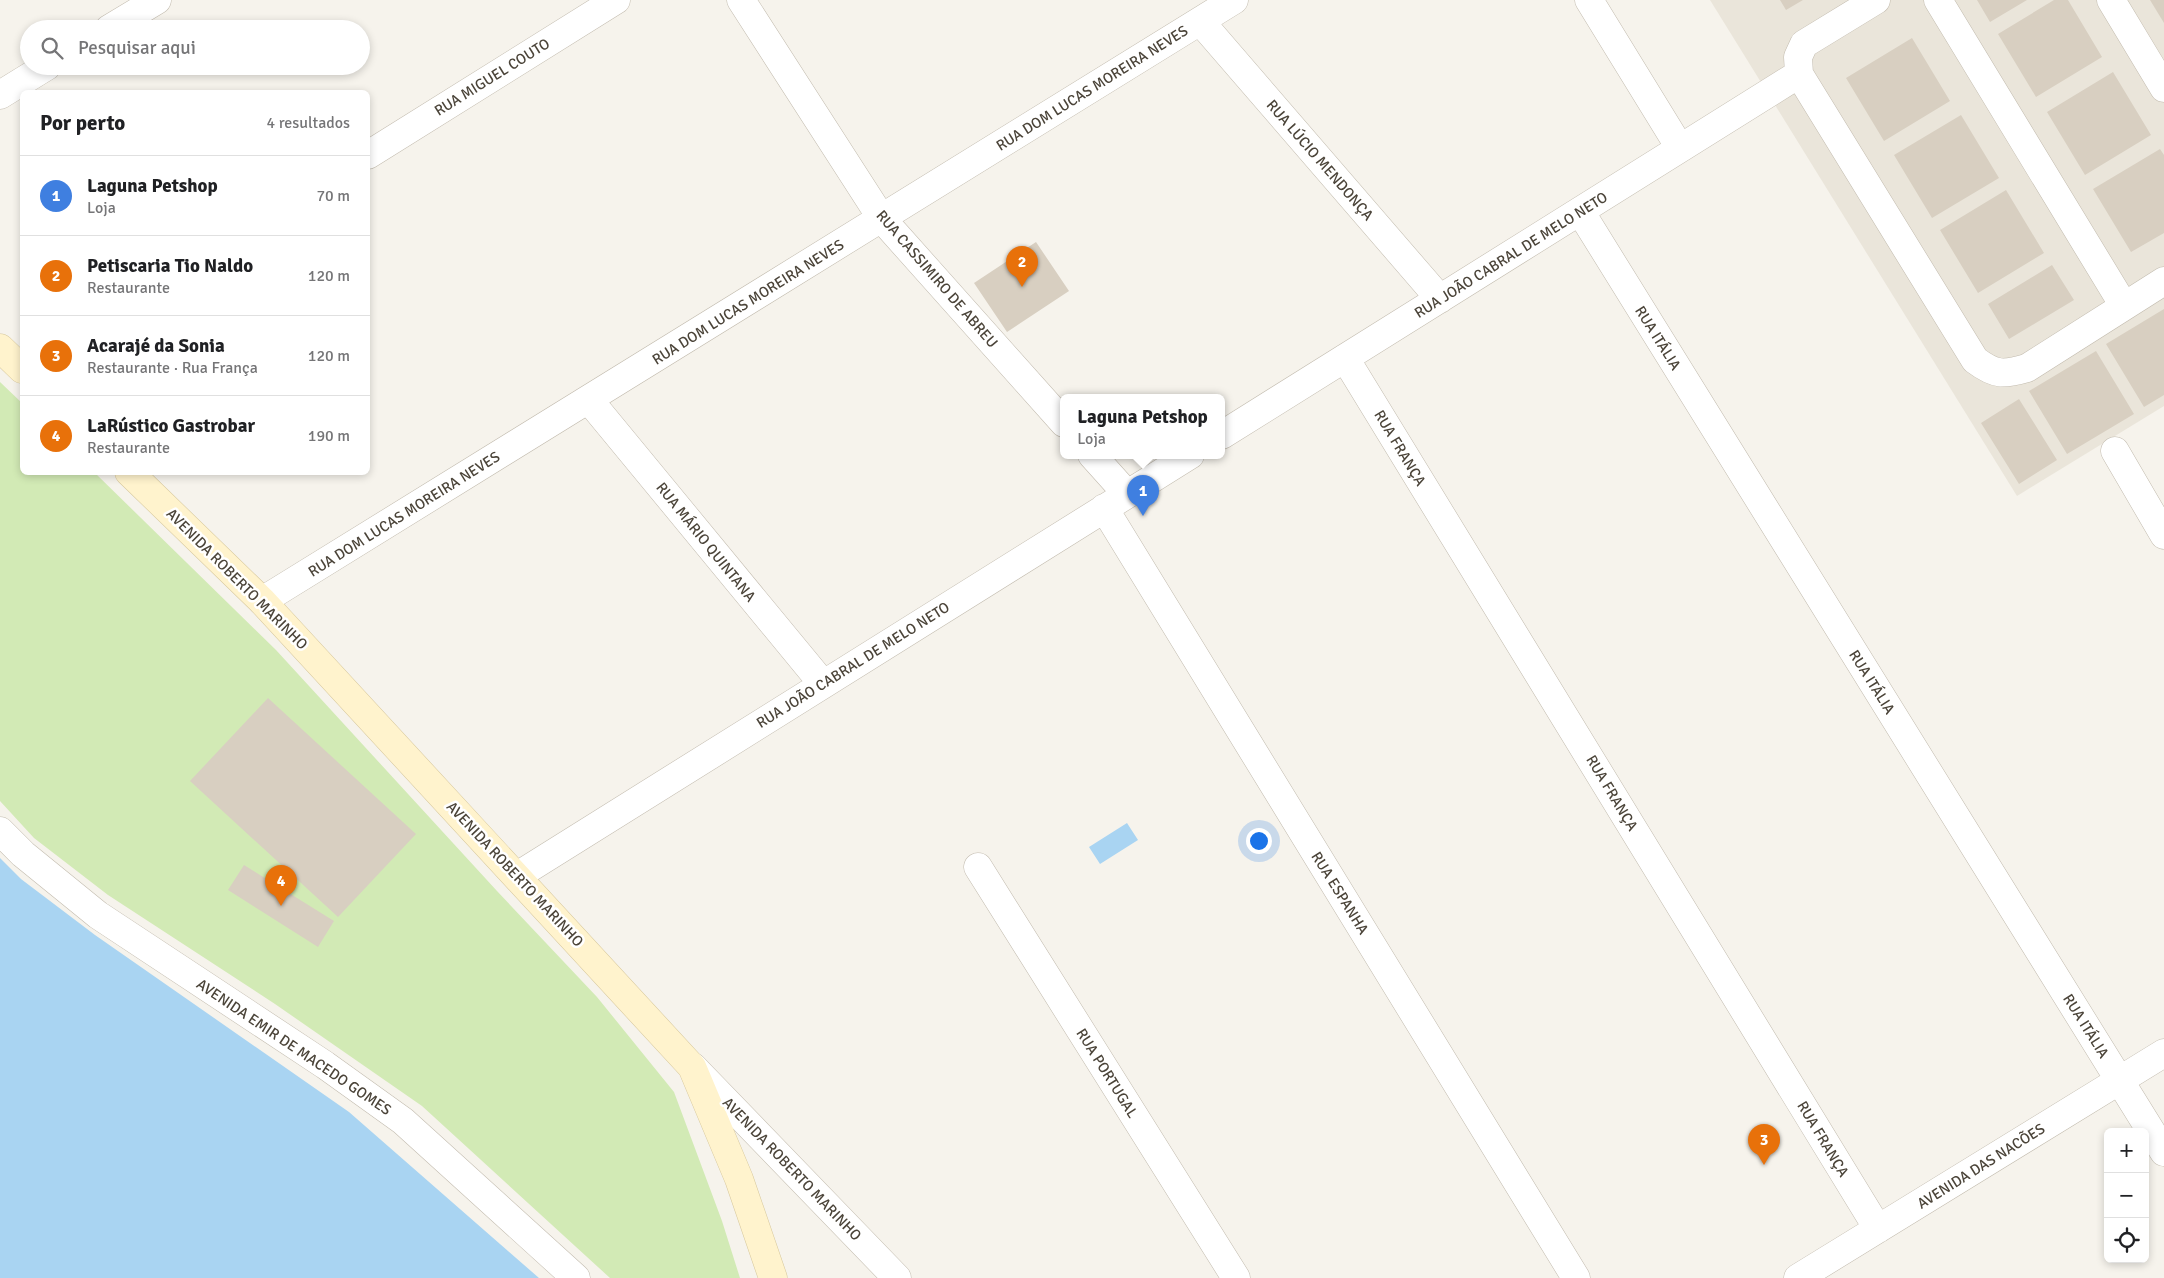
<!DOCTYPE html>
<html lang="pt">
<meta charset="utf-8">
<style>
:root{--surface:#fff;--page:#f6f6f6;--text:#202124;--muted:#757577;--line:#e0e0e0;--accent:#fc3f1d}
body{margin:0;font-family:Signika,sans-serif;background:var(--page);color:var(--text)}
.controls{position:absolute;right:15px;bottom:15px;display:grid;overflow:hidden;border-radius:8px;box-shadow:0 2px 8px #0003}
.controls button{width:45px;height:45px;display:grid;place-items:center;padding:0;border:0;border-bottom:1px solid var(--line);background:var(--surface);color:var(--text);font:25px sans-serif}
.you{position:absolute;left:1258px;top:840px;width:18px;height:18px;margin:-12px;border:4px solid #fff;border-radius:50%;background:#1a73e8;box-shadow:0 0 0 8px #1a73e833}
.badge{display:grid;place-items:center;width:32px;height:32px;border-radius:50%;background:var(--accent);color:#fff;font-size:16px;font-weight:700}
.pin{position:absolute;translate:-50% -41px;filter:drop-shadow(0 1px 2px #0008)}
.pin::after{content:'';position:absolute;top:26px;width:18px;height:15px;background:inherit;clip-path:polygon(0 0,100% 0,50% 100%)}
.popup{position:absolute;left:1060px;top:394px;width:165px;height:65px;box-sizing:border-box;display:grid;place-content:center;border-radius:8px;background:var(--surface);filter:drop-shadow(0 1px 4px #0005);font-size:16px;white-space:nowrap;color:var(--muted)}
.popup b{font-size:19px;color:var(--text)}
.popup::after{content:'';position:absolute;left:50%;top:100%;margin-left:-10px;border:10px solid transparent;border-top-color:var(--surface)}
.list{margin:0;padding:0;list-style:none}
h2{display:flex;justify-content:space-between;align-items:center;height:65px;margin:0;padding:0 20px;font-size:21px}
h2 small{font-size:16px;font-weight:400;color:var(--muted)}
.list li{display:grid;grid-template-columns:32px 1fr auto;gap:15px;align-items:center;box-sizing:border-box;height:80px;padding:0 20px;border-top:1px solid var(--line)}
.list b{display:block;font-size:19px;white-space:nowrap}
.list p{margin:0;font-size:16px;white-space:nowrap;color:var(--muted)}
.list em{font-size:16px;font-style:normal;color:var(--muted)}
.icon{flex:none;width:28px;height:28px;fill:none;stroke:currentColor;stroke-width:2;stroke-linecap:round;stroke-linejoin:round}
.map{position:relative;flex:none;width:2164px;height:1278px;overflow:hidden}
.search{position:absolute;background:var(--surface);box-shadow:0 2px 8px #0003;left:20px;top:20px;width:350px;height:55px;display:flex;align-items:center;gap:12px;box-sizing:border-box;padding:0 18px;border-radius:28px;color:var(--muted);font-size:19px}
.panel{position:absolute;background:var(--surface);box-shadow:0 2px 8px #0003;left:20px;top:90px;width:350px;height:385px;border-radius:8px}
.map>svg:first-child{display:block}
.residential{fill:#eae5da}
.green{fill:#d2eab5}
.water{fill:#a9d4f2}
.building{fill:#d8cfc1}
.lines{fill:none;stroke-linecap:round;stroke-linejoin:round}
.pedestrian-casing{stroke:#c2bbae;stroke-width:29}
.minor-casing{stroke:#c2bbae;stroke-width:29}
.secondary-casing{stroke:#d6c79b;stroke-width:29}
.pedestrian{stroke:#fff;stroke-width:28}
.minor{stroke:#fff;stroke-width:28}
.secondary{stroke:#fff3cd;stroke-width:28}
.labels{text-anchor:middle;dominant-baseline:central;stroke-width:5;stroke-linejoin:round;paint-order:stroke}
.street-label{font-size:15px;fill:#4b4439;stroke:#fff}
</style>
<div class="map">
<svg width="2164" height="1278" viewBox="0 0 2164 1278">
<rect width="100%" height="100%" fill="#f6f3ec"/>
<path class="residential" d="M 1710,0 L 2164,0 L 2164,406 L 2017,496 Z"/>
<path class="green" d="M 0,382 L 22,403 L 22,472 L 95,473 L 276,650 L 497,891 L 597,997 L 674,1092 L 722,1221 L 740,1278 L 610,1278 L 422,1106 L 275,1004 L 108,895 L 34,838 L 0,801 Z"/>
<path class="water" d="M 1127,823 L 1138,840 L 1100,864 L 1089,847 Z
M 0,858 L 21,879 L 95,935 L 349,1112 L 539,1278 L 0,1278 Z"/>
<path class="building" d="M 1780,0 L 1803,0 L 1786,10 Z
M 1977,0 L 2027,0 L 1990,22 Z
M 2054,0 L 2068,0 L 2102,57 L 2036,97 L 1998,34 Z
M 2150,0 L 2164,0 L 2164,23 Z
M 1912,38 L 1950,101 L 1884,141 L 1846,78 Z
M 2113,72 L 2151,135 L 2085,175 L 2047,112 Z
M 1961,115 L 1999,178 L 1932,218 L 1894,155 Z
M 2160,149 L 2164,155 L 2164,233 L 2131,252 L 2093,189 Z
M 2006,190 L 2044,253 L 1978,293 L 1940,230 Z
M 1036,242 L 1069,291 L 1007,332 L 974,283 Z
M 2052,265 L 2074,300 L 2009,339 L 1988,304 Z
M 2164,309 L 2164,395 L 2144,407 L 2106,344 Z
M 2096,351 L 2134,414 L 2067,454 L 2029,391 Z
M 2019,399 L 2057,460 L 2019,484 L 1981,423 Z
M 268,698 L 416,834 L 338,917 L 190,781 Z
M 244,865 L 334,921 L 318,947 L 228,890 Z"/>
<g class="lines">
<defs>
<path id="pedestrian" d="M 0,831 L 23,854 L 98,915 L 325,1065 L 403,1121 L 576,1278"/>
<path id="minor" d="M 741,0 L 882,219 L 1064,423
M 1589,0 L 1680,148
M 1876,0 L 1804,44 L 1798,57 L 1799,74 L 1975,360 C 1995,375 2003,375 2027,368 L 2164,281
M 1938,0 L 2124,306
M 2111,0 L 2164,88
M 1200,21 L 1440,299
M 109,29 L 157,0
M 0,95 L 47,66
M 368,155 L 616,0
M 1580,211 L 2164,1152
M 1345,358 L 1878,1229
M 589,400 L 823,684
M 1222,435 L 1799,74
M 2115,451 L 2164,535
M 1092,455 L 1127,494
M 1104,508 L 1576,1278
M 262,601 L 1234,0
M 978,867 L 1236,1278
M 517,876 L 1190,455
M 693,1067 L 897,1278
M 1798,1278 L 2164,1053"/>
<path id="secondary" d="M 0,348 L 22,369
M 129,472 L 262,601 L 692,1067 L 739,1179 L 773,1278"/>
</defs>
<use href="#pedestrian" class="pedestrian-casing"/>
<use href="#minor" class="minor-casing"/>
<use href="#secondary" class="secondary-casing"/>
<use href="#pedestrian" class="pedestrian"/>
<use href="#minor" class="minor"/>
<use href="#secondary" class="secondary"/>
</g>
<g class="labels">
<g class="street-label">
<text transform="translate(492 77) rotate(-32)">RUA MIGUEL COUTO</text>
<text transform="translate(1092 88) rotate(-32)">RUA DOM LUCAS MOREIRA NEVES</text>
<text transform="translate(1320 160) rotate(49)">RUA LÚCIO MENDONÇA</text>
<text transform="translate(1511 255) rotate(-32)">RUA JOÃO CABRAL DE MELO NETO</text>
<text transform="translate(937 279) rotate(49)">RUA CASSIMIRO DE ABREU</text>
<text transform="translate(748 302) rotate(-32)">RUA DOM LUCAS MOREIRA NEVES</text>
<text transform="translate(1658 338) rotate(58)">RUA ITÁLIA</text>
<text transform="translate(1400 448) rotate(59)">RUA FRANÇA</text>
<text transform="translate(404 514) rotate(-32)">RUA DOM LUCAS MOREIRA NEVES</text>
<text transform="translate(706 542) rotate(51)">RUA MÁRIO QUINTANA</text>
<text transform="translate(237 579) rotate(45)">AVENIDA ROBERTO MARINHO</text>
<text transform="translate(853 665) rotate(-32)">RUA JOÃO CABRAL DE MELO NETO</text>
<text transform="translate(1872 682) rotate(58)">RUA ITÁLIA</text>
<text transform="translate(1612 793) rotate(59)">RUA FRANÇA</text>
<text transform="translate(515 874) rotate(47)">AVENIDA ROBERTO MARINHO</text>
<text transform="translate(1340 893) rotate(58)">RUA ESPANHA</text>
<text transform="translate(2086 1026) rotate(58)">RUA ITÁLIA</text>
<text transform="translate(294 1047) rotate(34)">AVENIDA EMIR DE MACEDO GOMES</text>
<text transform="translate(1107 1073) rotate(58)">RUA PORTUGAL</text>
<text transform="translate(1823 1139) rotate(59)">RUA FRANÇA</text>
<text transform="translate(1981 1166) rotate(-32)">AVENIDA DAS NACÕES</text>
<text transform="translate(792 1169) rotate(46)">AVENIDA ROBERTO MARINHO</text>
</g>
</g>
</svg>
<div class="controls">
<button>+</button>
<button>−</button>
<button><svg class="icon" aria-label="locate" viewBox="0 0 24 24"><circle cx="12" cy="12" r="6"/><path d="M12 2v4M12 18v4M2 12h4M18 12h4"/></svg></button>
</div>
<div class="you"></div>
<div class="pin badge" style="left:1143px;top:516px;background:#3f7fe0">1</div>
<div class="popup"><b>Laguna Petshop</b>Loja</div>
<div class="pin badge" style="left:1022px;top:287px;background:#e8710a">2</div>
<div class="pin badge" style="left:1764px;top:1165px;background:#e8710a">3</div>
<div class="pin badge" style="left:281px;top:906px;background:#e8710a">4</div>
<div class="search"><svg class="icon" aria-label="search" viewBox="0 0 24 24"><circle cx="10" cy="10" r="6"/><path d="M15 15l6 6"/></svg>Pesquisar aqui</div>
<section class="panel">
<h2>Por perto<small>4 resultados</small></h2>
<ul class="list">
<li><span class="badge" style="background:#3f7fe0">1</span><div><b>Laguna Petshop</b><p>Loja</p></div><em>70 m</em></li>
<li><span class="badge" style="background:#e8710a">2</span><div><b>Petiscaria Tio Naldo</b><p>Restaurante</p></div><em>120 m</em></li>
<li><span class="badge" style="background:#e8710a">3</span><div><b>Acarajé da Sonia</b><p>Restaurante · Rua França</p></div><em>120 m</em></li>
<li><span class="badge" style="background:#e8710a">4</span><div><b>LaRústico Gastrobar</b><p>Restaurante</p></div><em>190 m</em></li>
</ul>
</section>
</div>
